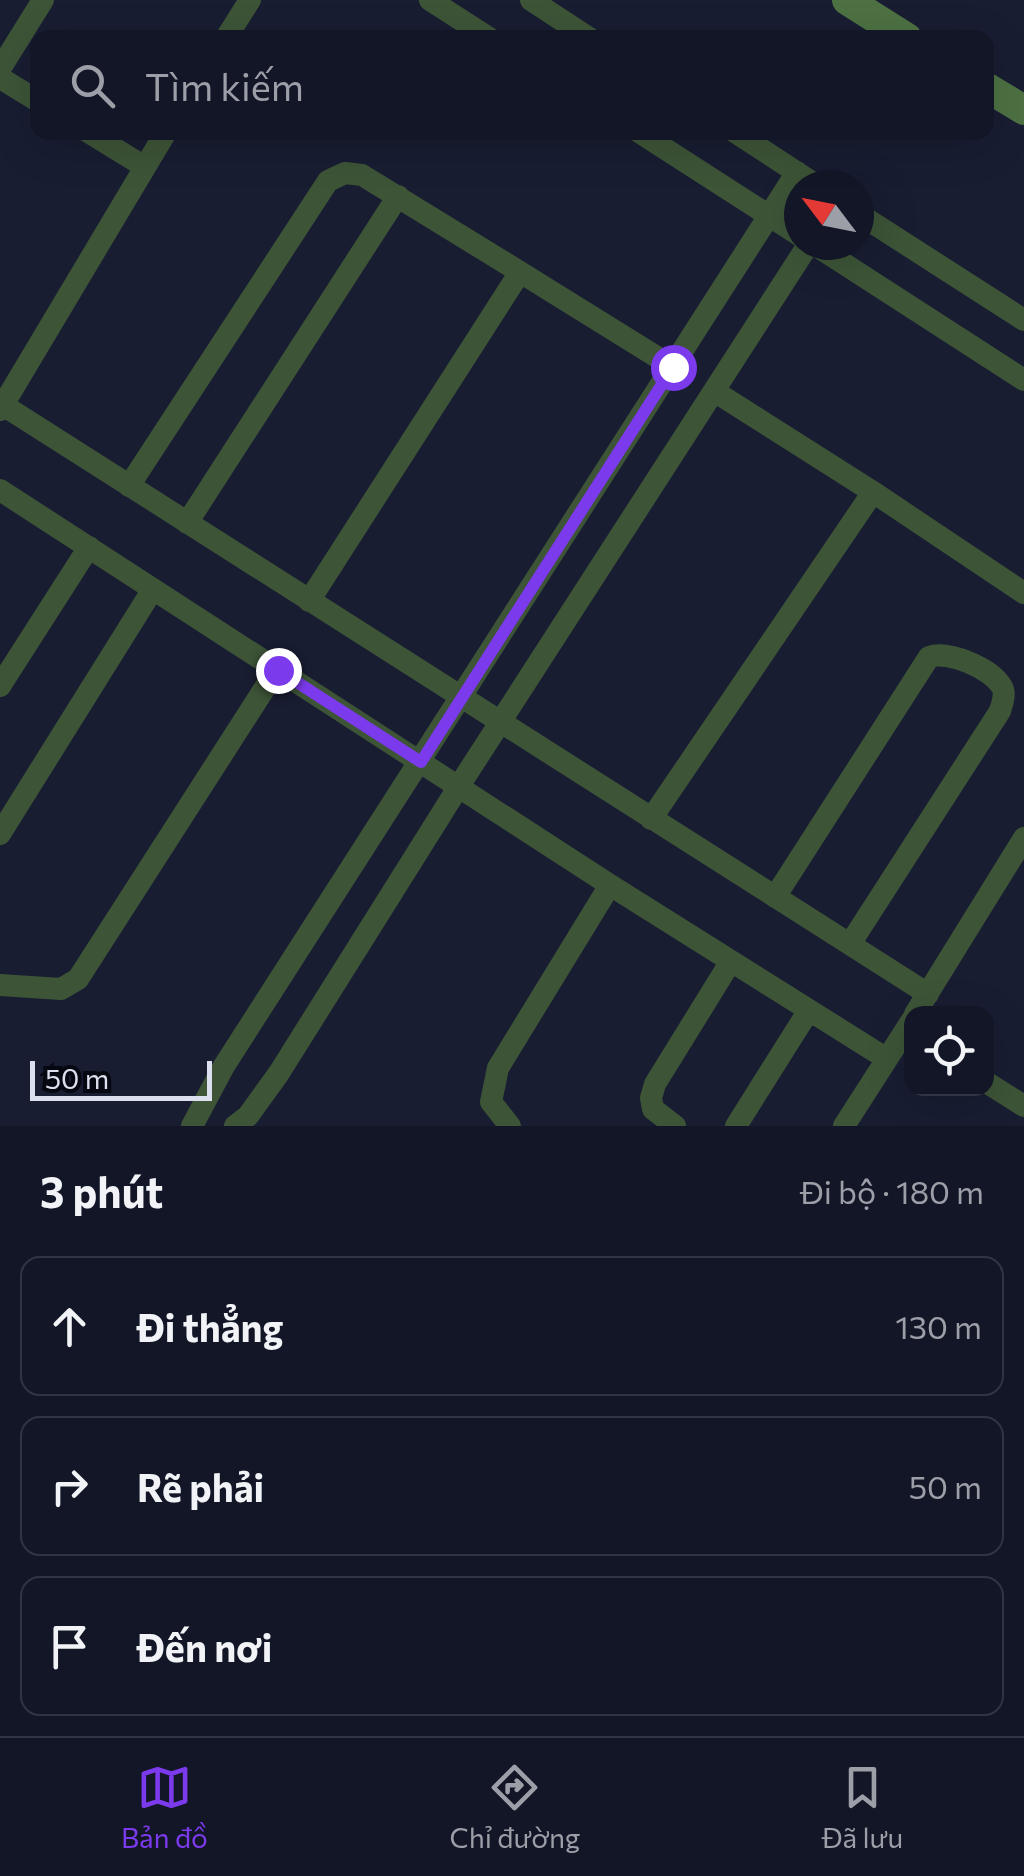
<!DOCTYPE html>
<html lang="vi">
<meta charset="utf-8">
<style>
:root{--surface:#121626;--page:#1f2332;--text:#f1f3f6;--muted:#9c9fa7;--line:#313543;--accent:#7c3aed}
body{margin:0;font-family:Commissioner,sans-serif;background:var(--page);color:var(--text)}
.controls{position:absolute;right:30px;bottom:30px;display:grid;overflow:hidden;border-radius:20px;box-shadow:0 10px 40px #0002}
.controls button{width:90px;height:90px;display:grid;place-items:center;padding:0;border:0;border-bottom:2px solid var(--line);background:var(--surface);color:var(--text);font:50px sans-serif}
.compass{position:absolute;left:784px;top:170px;width:90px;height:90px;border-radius:50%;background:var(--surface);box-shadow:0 10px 40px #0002;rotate:302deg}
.scale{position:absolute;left:30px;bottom:25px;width:182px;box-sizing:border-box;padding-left:10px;border:5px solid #dbdfee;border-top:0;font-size:28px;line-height:35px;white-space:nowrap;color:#dbdfee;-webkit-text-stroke:8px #060811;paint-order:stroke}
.stop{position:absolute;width:30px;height:30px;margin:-22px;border:8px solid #7c3aed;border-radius:50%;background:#fff}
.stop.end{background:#7c3aed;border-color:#fff;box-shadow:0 2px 10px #0008}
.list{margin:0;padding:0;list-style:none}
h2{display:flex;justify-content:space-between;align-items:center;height:130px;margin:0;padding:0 40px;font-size:42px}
h2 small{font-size:32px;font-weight:400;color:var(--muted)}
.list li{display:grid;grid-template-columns:65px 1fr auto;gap:30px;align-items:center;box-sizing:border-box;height:140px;margin:0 20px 20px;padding:0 20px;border:2px solid var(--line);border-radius:20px}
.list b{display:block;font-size:38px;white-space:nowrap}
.list em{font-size:32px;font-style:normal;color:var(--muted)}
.icon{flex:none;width:55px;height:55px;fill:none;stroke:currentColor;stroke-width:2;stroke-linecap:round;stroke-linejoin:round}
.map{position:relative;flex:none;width:1024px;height:1126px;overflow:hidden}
.search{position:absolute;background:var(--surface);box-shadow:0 10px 40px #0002;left:30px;right:30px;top:30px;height:110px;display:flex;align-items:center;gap:25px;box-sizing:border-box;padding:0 35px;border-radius:20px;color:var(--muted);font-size:38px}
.sheet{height:610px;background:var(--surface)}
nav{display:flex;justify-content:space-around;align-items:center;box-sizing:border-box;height:140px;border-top:2px solid var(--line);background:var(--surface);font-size:28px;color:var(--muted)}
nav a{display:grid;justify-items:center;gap:5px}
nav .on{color:var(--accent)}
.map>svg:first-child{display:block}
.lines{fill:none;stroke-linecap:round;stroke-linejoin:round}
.minor{stroke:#3d5437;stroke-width:22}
.secondary{stroke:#4d7143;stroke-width:30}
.route{stroke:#7c3aed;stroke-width:12}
</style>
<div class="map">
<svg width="1024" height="1126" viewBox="0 0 1024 1126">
<rect width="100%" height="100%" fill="#181d32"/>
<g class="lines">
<path class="minor" d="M 430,0 L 489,38
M 531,0 L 589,38
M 226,38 L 250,0
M 0,69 L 43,0
M 0,78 L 38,101
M 88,132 L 145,167
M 639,132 L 799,235
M 735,132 L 816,185
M 859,214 L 1024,320
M 815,245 L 1024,380
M 520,272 L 673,367
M 714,391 L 873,492
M 3,405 L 928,994
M 0,410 L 166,132
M 129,486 L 328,181 L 345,173 L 362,175 L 520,272 L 309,601
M 0,490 L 610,885 L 887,1059
M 187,523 L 398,196
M 0,686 L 89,547
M 651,819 L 873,492 L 1024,593
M 0,834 L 153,589
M 775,897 L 929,657 C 948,650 991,668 1002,687 C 1006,694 1002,704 1000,711 L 850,944
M 0,985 L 61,989 L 78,979 L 277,669
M 915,1014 L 1024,838
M 986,1082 L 1024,1106
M 192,1126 L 224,1066 L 797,172
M 235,1126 L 248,1116 L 279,1073 L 459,786 L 808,245
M 510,1126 L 491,1102 L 498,1068 L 610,885
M 675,1126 L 653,1109 L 651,1098 L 655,1084 L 731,961
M 736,1126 L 809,1010
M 844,1126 L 912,1020"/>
<path class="secondary" d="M 847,0 L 907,38
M 986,87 L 1024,110"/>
</g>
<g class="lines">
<path class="route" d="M 278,670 L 421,762 L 673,367"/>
</g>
</svg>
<div class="controls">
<button><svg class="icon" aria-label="locate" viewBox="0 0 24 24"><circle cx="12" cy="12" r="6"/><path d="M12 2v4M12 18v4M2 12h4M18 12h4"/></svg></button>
</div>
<svg class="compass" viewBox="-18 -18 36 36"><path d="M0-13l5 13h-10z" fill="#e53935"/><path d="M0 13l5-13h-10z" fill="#9c9fa7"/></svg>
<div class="scale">50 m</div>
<div class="stop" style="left:673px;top:367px"></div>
<div class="stop end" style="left:278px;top:670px"></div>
<div class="search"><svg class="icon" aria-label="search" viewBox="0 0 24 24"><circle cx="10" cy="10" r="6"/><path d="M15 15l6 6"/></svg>Tìm kiếm</div>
</div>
<section class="sheet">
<h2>3 phút<small>Đi bộ · 180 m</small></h2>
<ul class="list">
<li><svg class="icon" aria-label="ahead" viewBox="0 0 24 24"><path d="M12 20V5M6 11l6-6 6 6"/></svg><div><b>Đi thẳng</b></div><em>130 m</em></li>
<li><svg class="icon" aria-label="right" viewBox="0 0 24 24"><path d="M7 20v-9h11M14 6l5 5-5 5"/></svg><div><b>Rẽ phải</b></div><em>50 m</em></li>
<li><svg class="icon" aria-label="arrive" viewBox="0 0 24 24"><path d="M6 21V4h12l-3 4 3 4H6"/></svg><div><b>Đến nơi</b></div></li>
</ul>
</section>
<nav>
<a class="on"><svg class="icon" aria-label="map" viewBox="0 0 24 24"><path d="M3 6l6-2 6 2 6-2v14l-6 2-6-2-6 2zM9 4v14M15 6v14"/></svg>Bản đồ</a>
<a><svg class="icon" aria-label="directions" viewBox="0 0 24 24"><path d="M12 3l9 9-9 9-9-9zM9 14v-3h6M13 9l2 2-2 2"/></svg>Chỉ đường</a>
<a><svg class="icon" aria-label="saved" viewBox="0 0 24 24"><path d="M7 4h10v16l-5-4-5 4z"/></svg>Đã lưu</a>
</nav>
